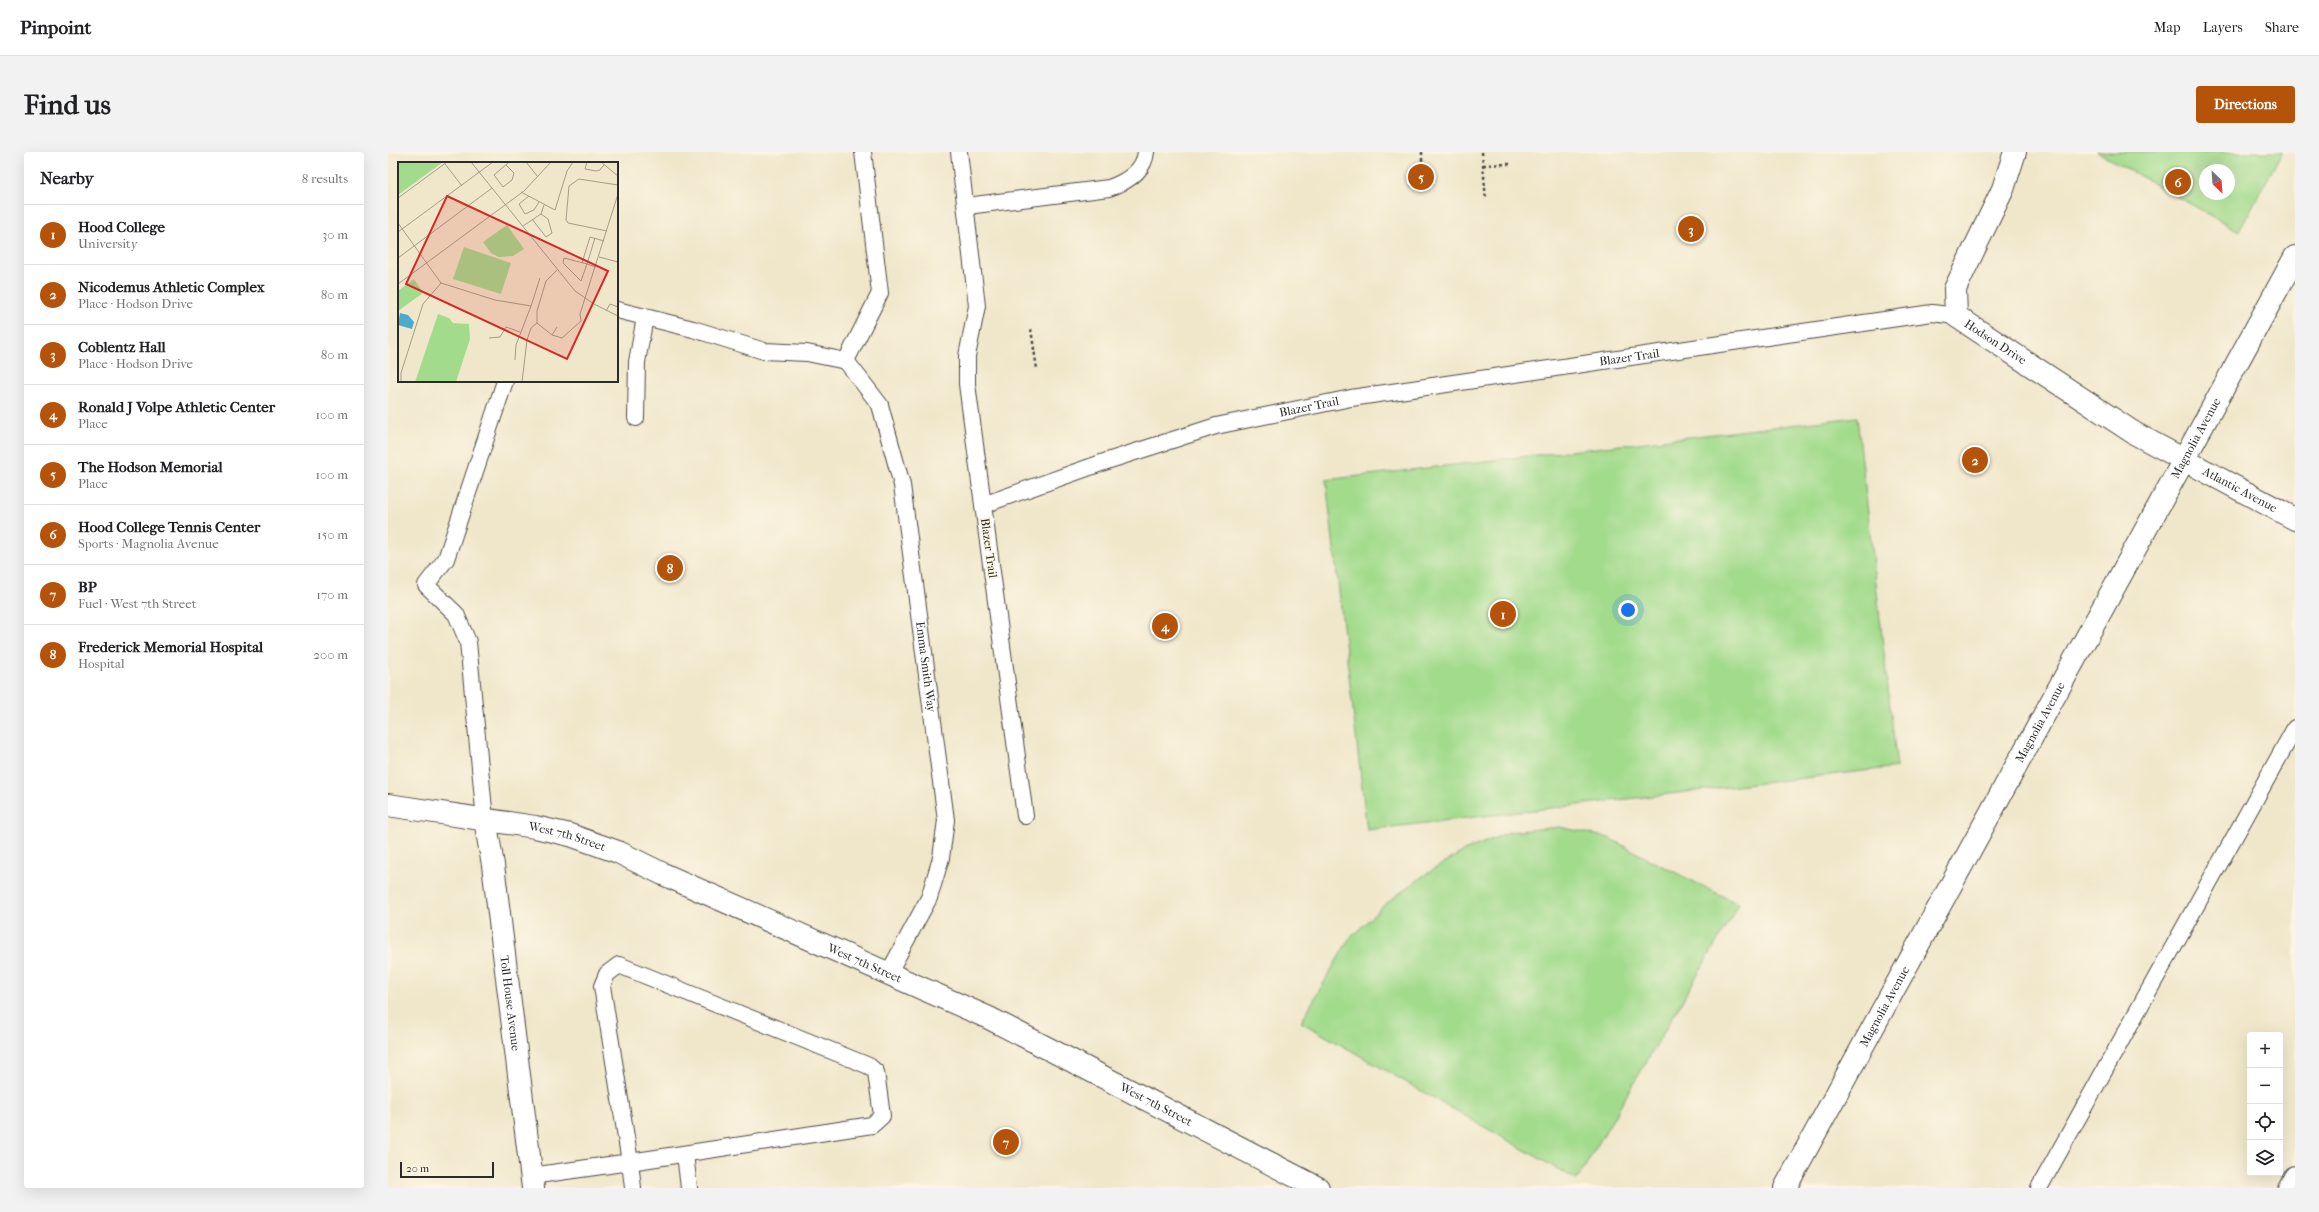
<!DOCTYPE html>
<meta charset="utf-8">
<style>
:root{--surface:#fff;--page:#f2f2f2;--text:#202124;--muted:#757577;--line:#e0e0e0;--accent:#b45309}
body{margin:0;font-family:"IM FELL French Canon",serif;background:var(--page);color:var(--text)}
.controls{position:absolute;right:12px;bottom:12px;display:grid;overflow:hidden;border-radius:4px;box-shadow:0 4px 16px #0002}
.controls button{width:36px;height:36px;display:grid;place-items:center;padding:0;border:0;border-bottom:1px solid var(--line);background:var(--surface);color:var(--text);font:20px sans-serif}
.compass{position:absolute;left:1811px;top:12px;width:36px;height:36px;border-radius:50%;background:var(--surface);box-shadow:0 4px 16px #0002;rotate:155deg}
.scale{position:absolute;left:12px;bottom:10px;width:94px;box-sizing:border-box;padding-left:4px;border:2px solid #2b2b2b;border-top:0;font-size:11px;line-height:14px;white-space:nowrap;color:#2b2b2b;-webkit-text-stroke:3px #fcf5e5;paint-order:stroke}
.you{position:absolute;left:1240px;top:458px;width:14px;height:14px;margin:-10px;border:3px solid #fff;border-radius:50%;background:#1a73e8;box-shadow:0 0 0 6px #1a73e833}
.badge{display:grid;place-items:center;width:26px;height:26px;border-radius:50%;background:var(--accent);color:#fff;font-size:13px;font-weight:700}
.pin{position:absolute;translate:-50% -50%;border:2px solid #fff;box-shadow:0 1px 4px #0006}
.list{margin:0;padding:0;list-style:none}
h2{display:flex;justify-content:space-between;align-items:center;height:52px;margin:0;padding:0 16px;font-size:17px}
h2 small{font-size:13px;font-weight:400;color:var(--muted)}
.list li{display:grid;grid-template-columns:26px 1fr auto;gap:12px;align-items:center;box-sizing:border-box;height:60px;padding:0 16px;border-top:1px solid var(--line)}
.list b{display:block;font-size:15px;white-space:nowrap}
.list p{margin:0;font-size:13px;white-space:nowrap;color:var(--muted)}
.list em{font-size:13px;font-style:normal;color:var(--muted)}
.icon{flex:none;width:22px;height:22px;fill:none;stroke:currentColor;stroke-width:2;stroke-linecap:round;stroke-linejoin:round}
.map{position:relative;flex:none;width:1907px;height:1036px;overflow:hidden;border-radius:4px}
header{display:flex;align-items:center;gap:24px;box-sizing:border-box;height:56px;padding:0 20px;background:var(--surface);border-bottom:1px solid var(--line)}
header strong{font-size:19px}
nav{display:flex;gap:22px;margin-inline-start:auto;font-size:14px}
.intro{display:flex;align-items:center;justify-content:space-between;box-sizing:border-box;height:96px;padding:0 24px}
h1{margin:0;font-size:28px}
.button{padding:10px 18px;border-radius:4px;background:var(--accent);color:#fff;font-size:14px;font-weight:700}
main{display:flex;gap:24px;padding:0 24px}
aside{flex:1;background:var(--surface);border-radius:4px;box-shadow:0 4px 16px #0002}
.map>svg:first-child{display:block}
.park{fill:#a3db8d;stroke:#67835c;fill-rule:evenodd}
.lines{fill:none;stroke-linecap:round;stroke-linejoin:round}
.lane-casing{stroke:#494743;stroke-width:18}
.street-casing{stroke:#494743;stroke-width:24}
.secondary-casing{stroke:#494743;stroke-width:24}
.path{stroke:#494743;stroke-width:2.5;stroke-dasharray:3 3;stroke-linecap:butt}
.lane{stroke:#fff;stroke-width:16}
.street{stroke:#fff;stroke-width:22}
.secondary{stroke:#fff;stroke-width:22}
.labels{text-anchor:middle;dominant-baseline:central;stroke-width:3.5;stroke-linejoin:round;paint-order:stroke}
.street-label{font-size:12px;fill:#2b2b2b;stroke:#fcf5e5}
.inset-road{fill:none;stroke:#a19c8a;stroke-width:1}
.view{fill:#d62828;fill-opacity:0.15;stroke:#d62828;stroke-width:2}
.inset-edge{fill:none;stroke:#2b2b2b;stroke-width:2}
</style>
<header>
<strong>Pinpoint</strong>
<nav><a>Map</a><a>Layers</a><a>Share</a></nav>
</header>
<div class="intro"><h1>Find us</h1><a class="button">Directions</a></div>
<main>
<aside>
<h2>Nearby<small>8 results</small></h2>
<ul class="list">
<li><span class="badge">1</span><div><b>Hood College</b><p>University</p></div><em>30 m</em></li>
<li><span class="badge">2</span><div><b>Nicodemus Athletic Complex</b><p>Place · Hodson Drive</p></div><em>80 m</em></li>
<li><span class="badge">3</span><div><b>Coblentz Hall</b><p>Place · Hodson Drive</p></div><em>80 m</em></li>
<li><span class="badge">4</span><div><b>Ronald J Volpe Athletic Center</b><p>Place</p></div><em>100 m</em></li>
<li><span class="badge">5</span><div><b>The Hodson Memorial</b><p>Place</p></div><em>100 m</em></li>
<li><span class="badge">6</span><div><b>Hood College Tennis Center</b><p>Sports · Magnolia Avenue</p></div><em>150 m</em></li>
<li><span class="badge">7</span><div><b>BP</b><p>Fuel · West 7th Street</p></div><em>170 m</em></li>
<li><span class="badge">8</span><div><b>Frederick Memorial Hospital</b><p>Hospital</p></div><em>200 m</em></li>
</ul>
</aside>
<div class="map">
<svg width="1907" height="1036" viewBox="0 0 1907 1036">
<rect width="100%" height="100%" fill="#fcf5e5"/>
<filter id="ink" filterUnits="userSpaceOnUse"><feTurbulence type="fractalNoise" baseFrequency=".025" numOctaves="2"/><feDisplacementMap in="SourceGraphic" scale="8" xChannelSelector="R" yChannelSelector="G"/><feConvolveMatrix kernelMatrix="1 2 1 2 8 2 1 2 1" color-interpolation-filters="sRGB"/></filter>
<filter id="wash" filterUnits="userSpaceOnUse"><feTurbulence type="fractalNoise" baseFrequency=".012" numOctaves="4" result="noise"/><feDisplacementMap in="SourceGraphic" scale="16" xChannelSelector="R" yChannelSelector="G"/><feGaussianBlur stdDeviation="0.9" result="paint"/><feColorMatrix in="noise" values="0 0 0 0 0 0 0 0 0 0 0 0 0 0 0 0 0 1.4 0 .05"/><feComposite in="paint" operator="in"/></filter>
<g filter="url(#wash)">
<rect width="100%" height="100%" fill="#f0e7ca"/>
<path class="park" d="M 1709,0 L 1894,0 L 1851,79 ZM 1817,18 L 1841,18 L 1841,42 L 1817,42 Z
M 1469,265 L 1509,615 L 979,678 L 938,328 Z
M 1172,675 L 1221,686 L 1266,710 L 1351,752 L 1189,1028 L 913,870 L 961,787 L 996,753 L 1035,724 L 1076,699 L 1121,680 Z"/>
</g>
<g filter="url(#ink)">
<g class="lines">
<defs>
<g id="lane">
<path d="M 571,0 L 589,154 L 579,204 L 579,232 L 595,353"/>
<path d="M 579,54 L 721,36 C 738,30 756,20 758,0"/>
<path d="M 229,158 L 257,165"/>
<path id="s1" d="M 458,209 L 492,253 L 514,333 L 558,668 L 553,706 L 541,746 L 500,822"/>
<path d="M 458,209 L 492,141 L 475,0"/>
<path d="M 248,266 L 249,210 L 257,165 L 305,177 L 376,199 L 419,201 L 458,209"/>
<path id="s2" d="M 637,664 L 595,353 L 719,309 L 828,274 L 963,246 L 1544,161 L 1568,164"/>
<path d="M 97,668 L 80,490 L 68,462 L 38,433 L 58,407 L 117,229"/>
<path d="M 231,813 L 481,914 L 488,920 L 494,964 L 484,973 L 242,1010 L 214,834 L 219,822 Z"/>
<path d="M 297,1002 L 301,1036"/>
<path d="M 143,1024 L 242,1010 L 245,1036"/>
<path d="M 1651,1036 L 1907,576"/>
</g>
<g id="street">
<path id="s3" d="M 1627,0 L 1615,37 L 1567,137 L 1568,164 L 1746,281 L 1907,367"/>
<path id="s4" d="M 97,668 L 105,713 L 145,1036"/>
<path id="s5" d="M 1397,1036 L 1907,105"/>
</g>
<g id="secondary">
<path id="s6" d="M 0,653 L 147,675 L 182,683 L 230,700 L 275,722 L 601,866 L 930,1036"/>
<path d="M 1901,1036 L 1907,1025"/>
</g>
</defs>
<use href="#lane" class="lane-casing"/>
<use href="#street" class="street-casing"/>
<use href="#secondary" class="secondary-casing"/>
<path class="path" d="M 1034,0 L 1034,14
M 1094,0 L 1098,48
M 1095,13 L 1122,12
M1022 26a12 12 0 1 1 24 0a12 12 0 1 1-24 0Z
M 643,177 L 649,217"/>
<use href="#lane" class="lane"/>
<use href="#street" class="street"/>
<use href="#secondary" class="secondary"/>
</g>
</g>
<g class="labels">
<g class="street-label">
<text stroke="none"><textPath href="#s3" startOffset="224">Hodson Drive</textPath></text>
<text stroke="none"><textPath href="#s2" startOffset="979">Blazer Trail</textPath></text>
<text stroke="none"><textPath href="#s2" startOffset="655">Blazer Trail</textPath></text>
<text stroke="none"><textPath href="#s5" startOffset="855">Magnolia Avenue</textPath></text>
<text stroke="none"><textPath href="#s3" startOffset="510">Atlantic Avenue</textPath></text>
<text transform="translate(601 396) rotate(82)">Blazer Trail</text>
<text stroke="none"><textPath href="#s1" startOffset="322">Emma Smith Way</textPath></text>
<text stroke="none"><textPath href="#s5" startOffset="531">Magnolia Avenue</textPath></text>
<text stroke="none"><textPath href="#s6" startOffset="182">West 7th Street</textPath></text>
<text stroke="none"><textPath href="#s6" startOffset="506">West 7th Street</textPath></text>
<text stroke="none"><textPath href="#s4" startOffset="185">Toll House Avenue</textPath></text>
<text stroke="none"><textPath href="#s5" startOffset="207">Magnolia Avenue</textPath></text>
<text stroke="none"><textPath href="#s6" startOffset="830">West 7th Street</textPath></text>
</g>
</g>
<g transform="translate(10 10)">
<rect width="220" height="220" fill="#f0e7ca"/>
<path d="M 0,0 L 45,0 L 0,33 ZM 109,63 L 126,87 L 115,94 L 101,95 L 93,91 L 85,80 ZM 66,85 L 113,101 L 103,132 L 55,117 ZM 16,117 L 25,131 L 0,149 L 0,129 ZM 40,152 L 51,156 L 55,161 L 71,162 L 72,177 L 58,220 L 17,220 Z" fill="#a3db8d"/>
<path d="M 2,151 L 10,153 L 16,160 L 14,167 L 0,163 Z" fill="#4aabca"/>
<path class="inset-road" d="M 73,0 L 177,129 L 196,142 L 220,154M 128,0 L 140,15M 189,0 L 187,7 L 198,9 L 202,8 L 206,3M 203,0 L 220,14M 47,2 L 64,24M 108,3 L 116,11 L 114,18 L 105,25 L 96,13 L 111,0M 123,30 L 157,48 L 169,9 L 175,0M 131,34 L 121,42 L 127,52 L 136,48 L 141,40M 0,36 L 49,0M 134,57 L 148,75 L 154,71 L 150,57 L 143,52M 0,61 L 43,121 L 25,142 L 3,211 L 3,220M 125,64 L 143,52 L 146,43M 209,69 L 170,61 L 168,58 L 171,24 L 181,17 L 220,23M 0,70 L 95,0M 197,76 L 189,102 L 198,105M 201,95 L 220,100M 0,96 L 94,26M 166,96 L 189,102 L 183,119 L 165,101 ZM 184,101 L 192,75 L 206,79M 43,121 L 97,138 L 133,144 L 142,116M 0,122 L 126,29 L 153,0M 208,149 L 212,142 L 220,145M 139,161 L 139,149 L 148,119 L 159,108M 139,161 L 154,173 L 159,165M 154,173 L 164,176 L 183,159 L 182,152 L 220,32M 91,176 L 102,175 L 108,165 L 122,170M 117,198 L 118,183 L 133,144M 124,220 L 129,178 L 133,166 L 139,161"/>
<path class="view" d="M 49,34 L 210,109 L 169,197 L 8,122 Z"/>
<rect width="220" height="220" class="inset-edge"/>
</g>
</svg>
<div class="controls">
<button>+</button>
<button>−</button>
<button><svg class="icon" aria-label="locate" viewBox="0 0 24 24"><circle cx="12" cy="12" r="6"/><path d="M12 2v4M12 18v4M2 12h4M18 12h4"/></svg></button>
<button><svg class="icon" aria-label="layers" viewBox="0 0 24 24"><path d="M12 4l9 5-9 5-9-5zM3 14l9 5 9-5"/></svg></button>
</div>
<svg class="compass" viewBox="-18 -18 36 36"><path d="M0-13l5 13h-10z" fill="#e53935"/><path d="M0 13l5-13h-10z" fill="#757577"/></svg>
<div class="scale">20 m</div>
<div class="you"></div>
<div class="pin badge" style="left:1115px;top:462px">1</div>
<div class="pin badge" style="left:1587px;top:308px">2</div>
<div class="pin badge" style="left:1303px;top:77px">3</div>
<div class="pin badge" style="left:777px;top:474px">4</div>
<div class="pin badge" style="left:1033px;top:25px">5</div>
<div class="pin badge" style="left:1790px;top:30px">6</div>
<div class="pin badge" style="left:618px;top:990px">7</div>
<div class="pin badge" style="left:282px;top:416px">8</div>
</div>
</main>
